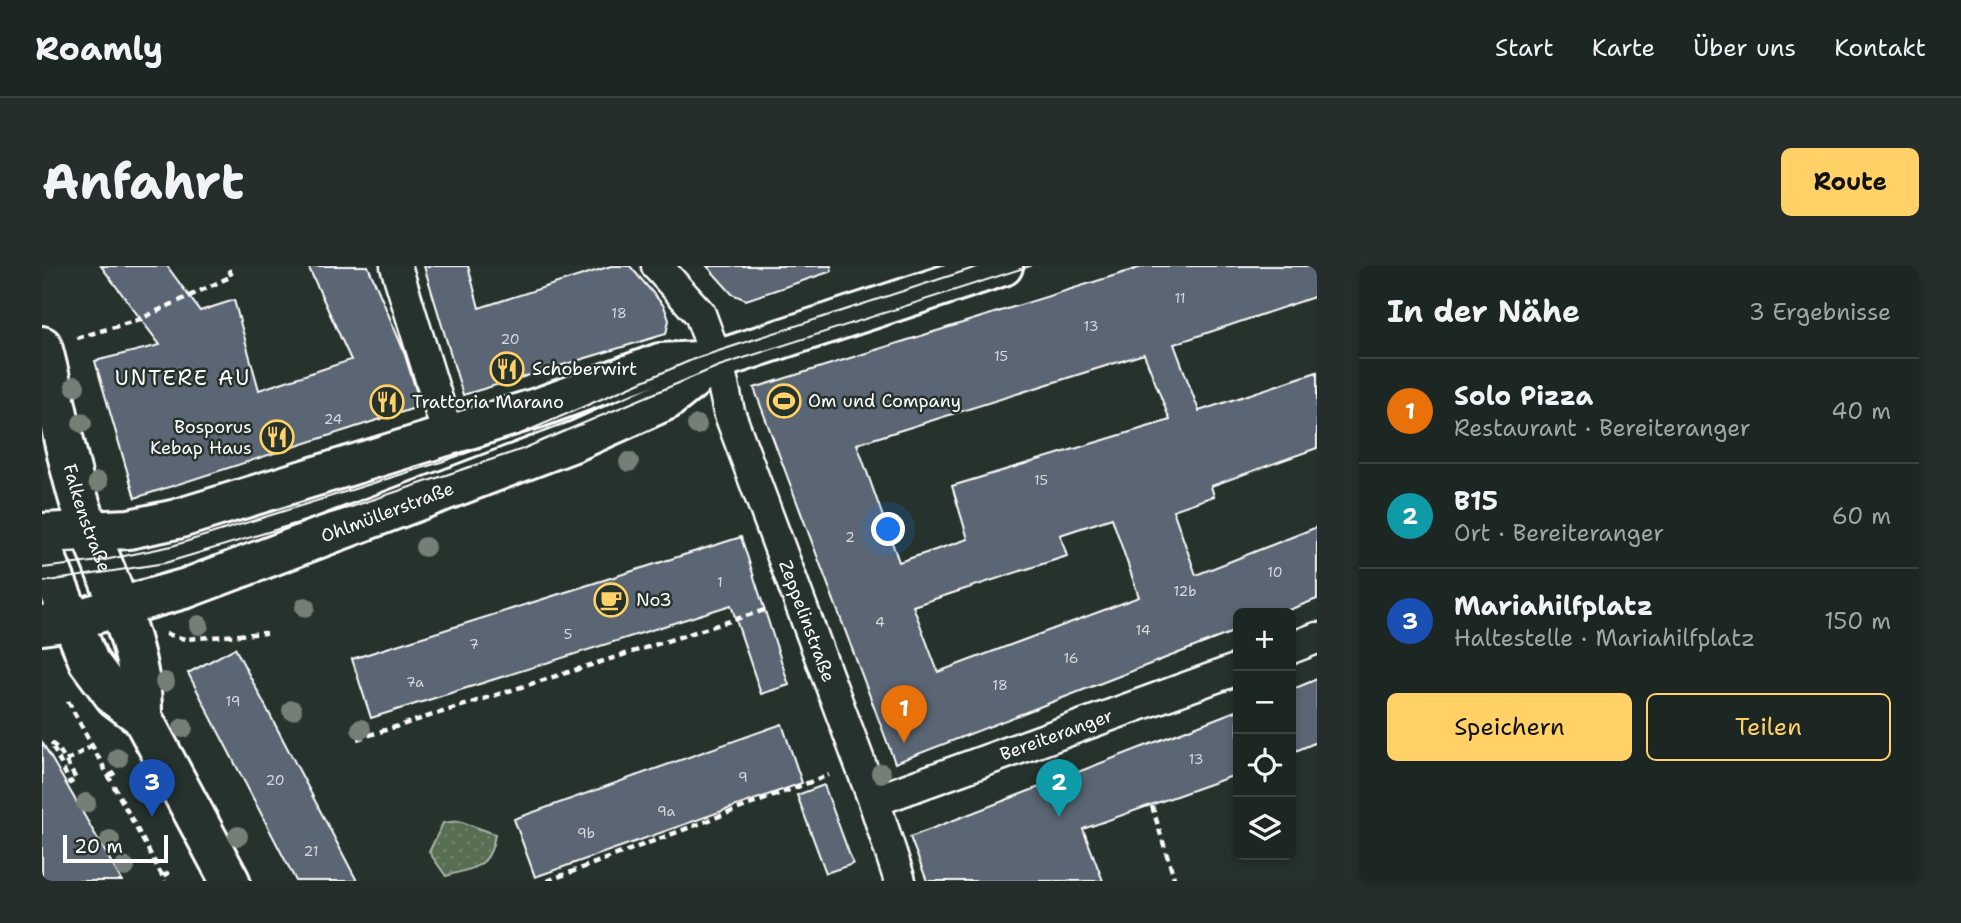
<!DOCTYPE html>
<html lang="de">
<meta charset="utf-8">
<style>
:root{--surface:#1c2622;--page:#252e2a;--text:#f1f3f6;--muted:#a0a5a5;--line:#3a4340;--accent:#ffd166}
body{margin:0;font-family:"Shantell Sans",sans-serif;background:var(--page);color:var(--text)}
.controls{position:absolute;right:21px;bottom:21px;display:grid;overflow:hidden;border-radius:10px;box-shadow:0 4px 10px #0003}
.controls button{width:63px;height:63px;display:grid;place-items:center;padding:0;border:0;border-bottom:2px solid var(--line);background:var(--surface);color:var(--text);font:35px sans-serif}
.scale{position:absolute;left:21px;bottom:18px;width:105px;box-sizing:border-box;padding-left:7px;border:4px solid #fff;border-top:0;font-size:19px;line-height:24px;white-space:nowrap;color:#fff;-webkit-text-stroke:5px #26332d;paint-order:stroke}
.you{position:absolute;left:847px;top:264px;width:24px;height:24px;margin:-18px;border:5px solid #fff;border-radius:50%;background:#1a73e8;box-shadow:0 0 0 10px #1a73e833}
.badge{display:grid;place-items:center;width:46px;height:46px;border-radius:50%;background:var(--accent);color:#fff;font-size:23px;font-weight:700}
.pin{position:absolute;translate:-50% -58px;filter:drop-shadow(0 2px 4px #0008)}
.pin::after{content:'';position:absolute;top:37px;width:24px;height:21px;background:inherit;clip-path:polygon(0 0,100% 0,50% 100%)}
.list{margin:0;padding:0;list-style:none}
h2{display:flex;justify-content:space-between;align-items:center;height:91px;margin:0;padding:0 28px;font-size:30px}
h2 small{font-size:23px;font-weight:400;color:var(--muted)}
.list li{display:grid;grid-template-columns:46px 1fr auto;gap:21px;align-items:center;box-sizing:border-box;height:105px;padding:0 28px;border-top:2px solid var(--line)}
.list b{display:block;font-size:26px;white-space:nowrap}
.list p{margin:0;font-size:23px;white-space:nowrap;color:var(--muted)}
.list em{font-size:23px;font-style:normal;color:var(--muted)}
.actions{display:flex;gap:14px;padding:21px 28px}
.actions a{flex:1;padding:16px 0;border:2px solid var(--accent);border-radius:10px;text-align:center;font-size:24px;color:var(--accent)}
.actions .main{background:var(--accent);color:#111}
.icon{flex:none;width:38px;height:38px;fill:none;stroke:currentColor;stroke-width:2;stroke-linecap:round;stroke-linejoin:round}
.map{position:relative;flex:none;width:1275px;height:615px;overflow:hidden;border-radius:10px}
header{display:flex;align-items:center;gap:42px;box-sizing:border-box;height:98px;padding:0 35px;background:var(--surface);border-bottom:2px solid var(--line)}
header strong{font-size:33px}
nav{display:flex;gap:38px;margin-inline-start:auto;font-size:24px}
.intro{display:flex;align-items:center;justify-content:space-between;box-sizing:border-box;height:168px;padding:0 42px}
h1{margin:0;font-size:49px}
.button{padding:18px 32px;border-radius:10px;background:var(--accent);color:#111;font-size:24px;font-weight:700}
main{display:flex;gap:42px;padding:0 42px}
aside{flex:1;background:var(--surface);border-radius:10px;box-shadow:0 4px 10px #0003}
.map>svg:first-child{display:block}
.grass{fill:url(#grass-dots);stroke:#acb6a8;stroke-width:2}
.building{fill:#5a6673;stroke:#fff;stroke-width:2;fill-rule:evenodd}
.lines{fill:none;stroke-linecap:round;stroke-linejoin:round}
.street-casing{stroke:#fff;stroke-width:35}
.secondary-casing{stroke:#fff;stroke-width:44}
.path{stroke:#fff;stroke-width:4.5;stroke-dasharray:7 5;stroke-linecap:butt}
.street{stroke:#26332d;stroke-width:30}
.secondary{stroke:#26332d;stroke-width:38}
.tram{stroke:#fff;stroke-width:2}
.tree{fill:#747f76}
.labels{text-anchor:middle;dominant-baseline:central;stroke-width:5;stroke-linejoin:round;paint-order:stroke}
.number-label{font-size:14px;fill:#d6d9dc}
.poi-label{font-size:18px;fill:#fff;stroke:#26332d;text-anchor:start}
.street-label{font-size:18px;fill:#fff;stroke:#26332d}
.quarter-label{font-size:21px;letter-spacing:2px;fill:#fff;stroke:#26332d}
</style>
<header>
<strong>Roamly</strong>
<nav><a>Start</a><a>Karte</a><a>Über uns</a><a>Kontakt</a></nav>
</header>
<div class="intro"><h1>Anfahrt</h1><a class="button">Route</a></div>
<main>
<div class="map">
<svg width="1275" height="615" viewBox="0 0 1275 615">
<defs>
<pattern id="grass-dots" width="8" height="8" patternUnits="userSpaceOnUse" patternTransform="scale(1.75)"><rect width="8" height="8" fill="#586e52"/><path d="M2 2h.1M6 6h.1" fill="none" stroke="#71846c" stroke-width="1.8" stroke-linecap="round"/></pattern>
</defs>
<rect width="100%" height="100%" fill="#26332d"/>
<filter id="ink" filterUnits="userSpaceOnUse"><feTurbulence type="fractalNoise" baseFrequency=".0143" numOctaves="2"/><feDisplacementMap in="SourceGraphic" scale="14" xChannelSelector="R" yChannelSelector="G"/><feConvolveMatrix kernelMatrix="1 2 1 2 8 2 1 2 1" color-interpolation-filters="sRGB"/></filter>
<g filter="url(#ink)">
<path class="grass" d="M 417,555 L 453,568 C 448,602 434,601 404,610 L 387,586 L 401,557 Z"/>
<path class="building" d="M 59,0 L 125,0 L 158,45 L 192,34 L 217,124 L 309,94 L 266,0 L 326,0 L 361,83 L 379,140 L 93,232 L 53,95 L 118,79 Z
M 382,0 L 426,0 L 437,42 L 569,0 L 588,0 L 622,40 L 627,54 L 624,68 L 421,129 Z
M 665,0 L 789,0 L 790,5 L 704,34 L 690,28 Z
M 1103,0 L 1275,0 L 1275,30 L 1132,78 L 1157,145 L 1275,106 L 1275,182 L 1169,220 L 1172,230 L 1131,244 L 1154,309 L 1275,261 L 1275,333 L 1239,347 L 1196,347 L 1196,364 L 853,497 L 712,122 ZM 1102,88 L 1128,154 L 910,220 L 926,273 L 857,296 L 815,178 ZM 1070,252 L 1097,331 L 896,406 L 871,340 L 1025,290 L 1018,269 Z
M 699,271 L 747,419 L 719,428 L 689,339 L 329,452 L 310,393 Z
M 193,382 L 315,615 L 254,615 L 146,407 Z
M 1275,413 L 1275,476 L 1249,487 L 1249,424 Z
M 1196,444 L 1196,508 L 1041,563 L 1061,615 L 885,615 L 868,571 Z
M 740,458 L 760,517 L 493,611 L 472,553 Z
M 0,476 L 80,615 L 0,615 Z
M 782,519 L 811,598 L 784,607 L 755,529 Z"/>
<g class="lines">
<defs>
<g id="street">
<path d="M 354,0 L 406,169"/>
<path id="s1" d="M 615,0 L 658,48 L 677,100 L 687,146 L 832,535 L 858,615"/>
<path d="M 1249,382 L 1275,372"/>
<path id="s2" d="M 832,535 L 1196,403"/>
</g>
<g id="secondary">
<path id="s3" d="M 0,80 C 14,132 22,185 38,237 C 60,306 102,378 100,451"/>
<path d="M 0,267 L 87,263 L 135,253 L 498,141 L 618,97 L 675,94"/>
<path d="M 0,282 L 47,396 L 73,431 L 100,451 L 188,615"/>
<path id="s4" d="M 0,359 L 28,355 L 145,322 L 534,175 L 625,134 L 675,94 L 961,0"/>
</g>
</defs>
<use href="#street" class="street-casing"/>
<use href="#secondary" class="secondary-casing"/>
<path class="path" d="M 35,72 L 96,54 L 190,10 L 185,0
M 124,368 L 143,373 L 224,367
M 26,435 L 123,615
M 315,473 L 726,343
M 9,477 L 17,483 L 34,513 L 28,517 Z
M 24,495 L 50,480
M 67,510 L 76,505
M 1110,540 L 1133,615
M 121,610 L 130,605
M 505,615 L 787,509"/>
<use href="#street" class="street"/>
<use href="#secondary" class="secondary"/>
<path class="tram" d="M 0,302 L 58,295 L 130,280 L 399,196 L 476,169 L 652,93 L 938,0
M 0,316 L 123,297 L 309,241 L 478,184 L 677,100 L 988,0"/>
</g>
<g class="tree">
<circle cx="33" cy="120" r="10"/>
<circle cx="40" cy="157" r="10"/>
<circle cx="655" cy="159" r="10"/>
<circle cx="587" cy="196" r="10"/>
<circle cx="56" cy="216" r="10"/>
<circle cx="383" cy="281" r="10"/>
<circle cx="263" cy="341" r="10"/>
<circle cx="157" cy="359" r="10"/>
<circle cx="123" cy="416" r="10"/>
<circle cx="250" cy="444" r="10"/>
<circle cx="141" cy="462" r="10"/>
<circle cx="319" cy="463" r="10"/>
<circle cx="76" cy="492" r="10"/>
<circle cx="839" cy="507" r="10"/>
<circle cx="44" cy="537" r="10"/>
<circle cx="196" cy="570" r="10"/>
<circle cx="68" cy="574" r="10"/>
<circle cx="83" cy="601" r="10"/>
</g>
</g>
<defs>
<symbol id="restaurant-ring" viewBox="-11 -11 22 22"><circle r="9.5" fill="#26332d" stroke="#ffd166" stroke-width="1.5"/><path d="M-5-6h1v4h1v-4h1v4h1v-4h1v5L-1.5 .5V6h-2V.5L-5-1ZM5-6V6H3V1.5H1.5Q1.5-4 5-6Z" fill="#ffd166"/></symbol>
<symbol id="stadium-ring" viewBox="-11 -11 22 22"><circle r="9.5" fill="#26332d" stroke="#ffd166" stroke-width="1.5"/><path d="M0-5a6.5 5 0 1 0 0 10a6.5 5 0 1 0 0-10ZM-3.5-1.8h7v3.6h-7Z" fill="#ffd166"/></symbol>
<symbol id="cafe-ring" viewBox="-11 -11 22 22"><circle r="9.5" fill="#26332d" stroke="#ffd166" stroke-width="1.5"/><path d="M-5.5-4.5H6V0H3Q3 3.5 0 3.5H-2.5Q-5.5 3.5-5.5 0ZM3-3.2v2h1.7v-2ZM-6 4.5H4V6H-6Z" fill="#ffd166"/></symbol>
</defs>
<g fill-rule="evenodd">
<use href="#restaurant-ring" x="446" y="84" width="38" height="38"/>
<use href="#stadium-ring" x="723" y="116" width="38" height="38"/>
<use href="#restaurant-ring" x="326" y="117" width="38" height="38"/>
<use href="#restaurant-ring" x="216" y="152" width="38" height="38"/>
<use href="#cafe-ring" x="550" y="315" width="38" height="38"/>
</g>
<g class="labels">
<g class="number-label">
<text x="1138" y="32">11</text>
<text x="577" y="47">18</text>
<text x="1049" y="60">13</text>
<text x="468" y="73">20</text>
<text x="959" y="90">15</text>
<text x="291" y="153">24</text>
<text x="999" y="214">15</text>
<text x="808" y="271">2</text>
<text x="1233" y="306">10</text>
<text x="678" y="316">1</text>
<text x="1143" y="325">12b</text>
<text x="838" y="356">4</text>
<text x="1101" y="364">14</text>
<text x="526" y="368">5</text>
<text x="432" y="378">7</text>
<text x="1029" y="392">16</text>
<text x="373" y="416">7a</text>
<text x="958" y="419">18</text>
<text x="191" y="435">19</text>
<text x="1154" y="493">13</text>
<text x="701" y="511">9</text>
<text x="233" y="514">20</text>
<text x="624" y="545">9a</text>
<text x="544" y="567">9b</text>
<text x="269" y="585">21</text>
</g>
<g class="poi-label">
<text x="490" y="103">Schoberwirt</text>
<text x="766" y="135">Om und Company</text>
<text x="370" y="136">Trattoria Marano</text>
<text x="210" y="161" text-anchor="end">Bosporus<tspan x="210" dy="21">Kebap Haus</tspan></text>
<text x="594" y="334">No3</text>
</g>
<g class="street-label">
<text stroke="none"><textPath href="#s4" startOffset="364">Ohlmüllerstraße</textPath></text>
<text stroke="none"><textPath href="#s3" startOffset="178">Falkenstraße</textPath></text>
<text stroke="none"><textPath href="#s1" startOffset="390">Zeppelinstraße</textPath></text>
<text stroke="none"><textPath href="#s2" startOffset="194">Bereiteranger</textPath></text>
</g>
<g class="quarter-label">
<text x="141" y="112">UNTERE AU</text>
</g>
</g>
</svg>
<div class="controls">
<button>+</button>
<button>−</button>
<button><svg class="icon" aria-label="locate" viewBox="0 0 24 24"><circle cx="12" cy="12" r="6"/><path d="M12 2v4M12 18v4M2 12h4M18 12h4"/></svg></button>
<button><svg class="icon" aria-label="layers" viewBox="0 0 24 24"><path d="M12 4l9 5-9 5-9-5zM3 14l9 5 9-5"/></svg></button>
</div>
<div class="scale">20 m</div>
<div class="you"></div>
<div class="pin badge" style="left:862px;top:477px;background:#e8710a">1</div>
<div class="pin badge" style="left:1017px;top:551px;background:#0f9aa8">2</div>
<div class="pin badge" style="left:110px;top:551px;background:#1a4fb4">3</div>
</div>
<aside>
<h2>In der Nähe<small>3 Ergebnisse</small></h2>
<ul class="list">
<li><span class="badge" style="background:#e8710a">1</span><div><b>Solo Pizza</b><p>Restaurant · Bereiteranger</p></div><em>40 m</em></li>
<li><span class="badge" style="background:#0f9aa8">2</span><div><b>B15</b><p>Ort · Bereiteranger</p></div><em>60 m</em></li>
<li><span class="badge" style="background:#1a4fb4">3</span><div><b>Mariahilfplatz</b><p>Haltestelle · Mariahilfplatz</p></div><em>150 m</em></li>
</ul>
<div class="actions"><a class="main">Speichern</a><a>Teilen</a></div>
</aside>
</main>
